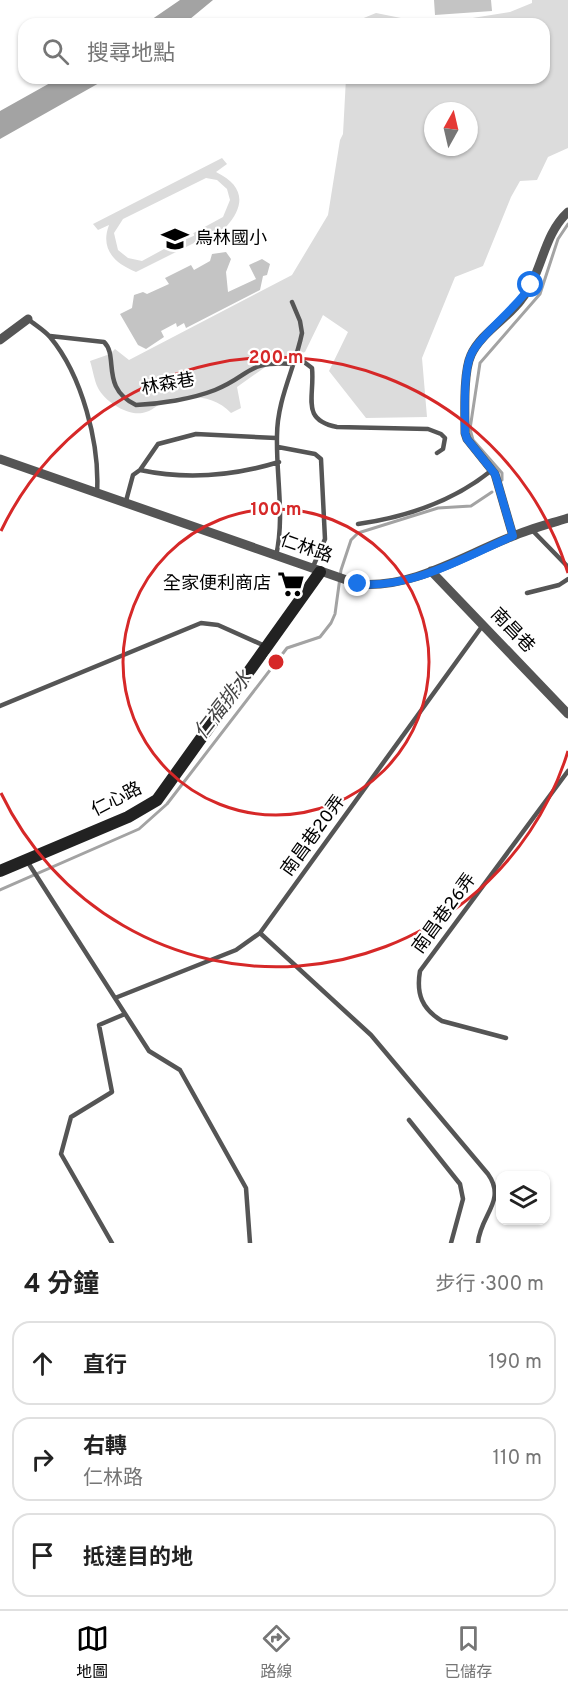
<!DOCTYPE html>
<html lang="zh-TW">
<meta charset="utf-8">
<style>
:root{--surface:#fff;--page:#f6f6f6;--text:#222;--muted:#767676;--line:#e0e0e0;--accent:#000}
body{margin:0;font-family:Overpass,"Noto Sans TC",sans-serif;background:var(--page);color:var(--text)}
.controls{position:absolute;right:18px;bottom:18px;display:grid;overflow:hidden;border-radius:12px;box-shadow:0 2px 4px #0004}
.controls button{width:54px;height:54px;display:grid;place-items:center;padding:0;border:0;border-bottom:2px solid var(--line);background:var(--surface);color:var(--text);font:30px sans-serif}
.compass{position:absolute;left:424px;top:102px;width:54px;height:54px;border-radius:50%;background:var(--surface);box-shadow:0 2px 4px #0004;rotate:8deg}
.stop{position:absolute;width:18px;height:18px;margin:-14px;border:4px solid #1a73e8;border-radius:50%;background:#fff}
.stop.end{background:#1a73e8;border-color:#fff;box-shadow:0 2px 6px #0008}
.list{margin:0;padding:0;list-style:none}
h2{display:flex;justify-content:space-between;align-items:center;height:78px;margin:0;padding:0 24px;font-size:26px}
h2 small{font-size:20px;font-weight:400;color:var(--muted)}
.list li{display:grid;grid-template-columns:39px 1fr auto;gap:18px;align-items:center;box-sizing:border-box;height:84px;margin:0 12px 12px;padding:0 12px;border:2px solid var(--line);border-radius:18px}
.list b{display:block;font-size:22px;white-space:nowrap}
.list p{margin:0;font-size:20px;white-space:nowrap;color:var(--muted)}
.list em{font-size:20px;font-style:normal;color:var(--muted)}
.icon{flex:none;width:33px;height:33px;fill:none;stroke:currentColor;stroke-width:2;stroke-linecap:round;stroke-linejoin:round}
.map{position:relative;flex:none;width:568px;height:1243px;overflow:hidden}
.search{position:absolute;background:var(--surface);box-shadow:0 2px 4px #0004;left:18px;right:18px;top:18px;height:66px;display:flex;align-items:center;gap:15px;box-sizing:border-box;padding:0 21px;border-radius:18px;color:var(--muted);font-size:22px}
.sheet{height:366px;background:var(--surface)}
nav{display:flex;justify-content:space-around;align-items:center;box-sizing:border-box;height:84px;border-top:2px solid var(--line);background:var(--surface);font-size:16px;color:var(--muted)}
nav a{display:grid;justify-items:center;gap:3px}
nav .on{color:var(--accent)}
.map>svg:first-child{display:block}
.green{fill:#dcdcdc;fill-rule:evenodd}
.water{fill:#a3a3a3}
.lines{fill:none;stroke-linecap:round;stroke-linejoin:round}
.stream{stroke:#a3a3a3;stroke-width:3}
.building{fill:#c4c4c4}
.lane{stroke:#555;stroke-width:4.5}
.street{stroke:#555;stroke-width:9}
.secondary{stroke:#222;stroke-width:12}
.route{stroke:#1a73e8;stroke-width:8}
.ring{fill:none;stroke:#d62828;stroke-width:3}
.labels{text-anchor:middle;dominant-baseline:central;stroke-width:4.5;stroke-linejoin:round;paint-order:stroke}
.poi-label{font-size:18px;fill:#000;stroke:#fff;text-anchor:start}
.street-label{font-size:18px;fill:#000;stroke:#fff}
.water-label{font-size:20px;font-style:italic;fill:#444;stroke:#fff}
.centre{fill:#d62828;stroke:#fff;stroke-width:3}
.ring-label{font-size:18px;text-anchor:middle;font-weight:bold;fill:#d62828;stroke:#fff;stroke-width:4.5;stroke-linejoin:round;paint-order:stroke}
</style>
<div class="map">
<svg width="568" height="1243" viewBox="0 0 568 1243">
<rect width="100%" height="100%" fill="#fff"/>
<path class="green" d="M 532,0 L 568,0 L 568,148 L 548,157 L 537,180 L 520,181 L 511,197 L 483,266 L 455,277 L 422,358 L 427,417 L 366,418 L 329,371 L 348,332 L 323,315 L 305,352 L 271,363 L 237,387 L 241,408 L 231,413 C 216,397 192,394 170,399 C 161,401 154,410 146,412 C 130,418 105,402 98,388 C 94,380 93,370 90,361 L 110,354 L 115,349 L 129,360 L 292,275 L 328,215 L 340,140 L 343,134 L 346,78 L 544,78 L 544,24 L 435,24 L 510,12 L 532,3 ZM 433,111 L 469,111 L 469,147 L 433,147 Z
M 376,13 L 431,24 L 349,24 Z
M 222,158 L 227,164 L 216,172 C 243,185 247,204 226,227 L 136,272 C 114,263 100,249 109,225 L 98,230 L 93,224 ZM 206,178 L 217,180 L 227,189 L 230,200 L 223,217 L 142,261 L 128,258 L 118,250 L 114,233 L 123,219 Z"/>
<path class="water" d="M 180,0 L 213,0 L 184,24 L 145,24 Z
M 59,78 L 108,78 L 0,139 L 0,111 Z"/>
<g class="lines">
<path class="stream" d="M 502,480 L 502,473 L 473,440 L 470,429 L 480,363 L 540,294 L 558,239 L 568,224
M 0,890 L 139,829 L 167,804 L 287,648 L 320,637 L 331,623 L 335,614 L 341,570 L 351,540 L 358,533 L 438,508 L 471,506 L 492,492"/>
</g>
<path class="building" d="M 434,0 L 491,0 L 492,11 L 435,15 Z
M 226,252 L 231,259 L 226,272 L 228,292 L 256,279 L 249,265 L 262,259 L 270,264 L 267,275 L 263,276 L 260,290 L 186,328 L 184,323 L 177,327 L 176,323 L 161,331 L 164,337 L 146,349 L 138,345 L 120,314 L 132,308 L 134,295 L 143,292 L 147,294 L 169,284 L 165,278 L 191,265 L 194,270 L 210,261 L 212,254 Z"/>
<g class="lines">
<path class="lane" d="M 28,319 C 35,325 44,330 50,337 C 82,375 100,444 97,493
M 50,336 L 104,342 C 119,356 100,388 136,405 C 160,404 192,399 215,390 C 252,375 245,361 293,364
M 296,356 L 312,368 C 315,397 300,420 337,427 L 428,429 L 441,434 L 445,438 L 443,449 L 437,453
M 278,447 L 315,454 L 321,459 L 325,539 L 312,569
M 140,470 L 158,444 L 196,434 L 276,438
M 126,501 L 133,475 L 140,470 C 187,480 233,476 279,462
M 358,524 C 407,517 454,501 492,470
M 532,530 L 568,567
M 276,556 C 285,516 276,477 277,436 C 277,399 295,368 302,333 L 300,321 L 292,302
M 527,593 L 559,585 L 568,579
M 0,706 L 201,623 L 218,625 L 265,646
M 27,861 L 149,1051 L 180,1070 L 246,1188 L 250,1243
M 260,933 L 371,1035 L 488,1174 C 507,1201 480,1215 478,1243
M 115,998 L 236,950 L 260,933 L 483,625
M 506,1038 L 442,1021 C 422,1009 416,994 420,971 L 568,771
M 409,1120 L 460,1184 L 463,1199 L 451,1243
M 112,1243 L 61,1154 L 71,1117 L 112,1092 L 99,1025 L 125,1014"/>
<path class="street" d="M 0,340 L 28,319
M 0,459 L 358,584 C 412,589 462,556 511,537 C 529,529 549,524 568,518
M 513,536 L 495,474 L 467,439 L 465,433 C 465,413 463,372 471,355 C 480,334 507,319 521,300 C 543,273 542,236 568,212
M 431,571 L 568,714"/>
<path class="secondary" d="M 0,871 L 128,817 L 157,800 L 320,572"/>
</g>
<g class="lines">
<path class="route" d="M 358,584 C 412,589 465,557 513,536 L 495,474 L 467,439 L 465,433 C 465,413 463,372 471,355 C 479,336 517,308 531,285"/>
</g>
<g class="ring">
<circle cx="276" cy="662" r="153"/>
<path d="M568 751A305 305 0 0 1 1 793M1 531A305 305 0 0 1 568 573"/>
</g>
<defs>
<symbol id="school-bare" viewBox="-9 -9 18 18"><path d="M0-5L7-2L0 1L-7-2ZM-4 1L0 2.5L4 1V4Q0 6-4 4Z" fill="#000" stroke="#fff" stroke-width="2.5" paint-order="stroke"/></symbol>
<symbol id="supermarket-bare" viewBox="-9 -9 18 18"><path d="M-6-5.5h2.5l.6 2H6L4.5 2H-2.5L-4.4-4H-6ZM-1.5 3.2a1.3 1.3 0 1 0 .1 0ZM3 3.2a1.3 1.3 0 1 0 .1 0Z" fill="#000" stroke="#fff" stroke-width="2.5" paint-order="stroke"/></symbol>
</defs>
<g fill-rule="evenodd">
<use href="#school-bare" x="156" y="220" width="38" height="38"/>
<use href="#supermarket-bare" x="272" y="565" width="38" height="38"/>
</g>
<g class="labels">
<g class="poi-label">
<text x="195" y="239">烏林國小</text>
<text x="271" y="584" text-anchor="end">全家便利商店</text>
</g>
<g class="street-label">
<text transform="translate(168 385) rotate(-10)">林森巷</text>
<text transform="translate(306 549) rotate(19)">仁林路</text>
<text transform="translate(512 631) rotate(46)">南昌巷</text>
<text transform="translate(117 800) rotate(-27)">仁心路</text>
<text transform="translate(314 836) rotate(-54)">南昌巷20弄</text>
<text transform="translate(445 914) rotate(-54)">南昌巷26弄</text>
</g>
<g class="water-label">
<text transform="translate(224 706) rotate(-52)">仁福排水</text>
</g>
</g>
<circle cx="276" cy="662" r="9" class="centre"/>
<g class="ring-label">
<text x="276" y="363">200 m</text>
<text x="276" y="515">100 m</text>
</g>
</svg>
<div class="controls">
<button><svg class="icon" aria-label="layers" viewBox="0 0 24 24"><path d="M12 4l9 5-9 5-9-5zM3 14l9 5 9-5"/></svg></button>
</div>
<svg class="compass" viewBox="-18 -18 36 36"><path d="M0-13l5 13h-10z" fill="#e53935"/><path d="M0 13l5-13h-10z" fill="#767676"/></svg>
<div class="stop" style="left:531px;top:285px"></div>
<div class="stop end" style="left:358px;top:584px"></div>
<div class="search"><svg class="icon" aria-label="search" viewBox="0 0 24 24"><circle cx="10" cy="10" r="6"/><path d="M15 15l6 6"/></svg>搜尋地點</div>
</div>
<section class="sheet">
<h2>4 分鐘<small>步行 · 300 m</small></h2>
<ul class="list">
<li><svg class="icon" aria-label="ahead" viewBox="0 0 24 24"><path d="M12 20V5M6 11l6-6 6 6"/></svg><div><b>直行</b></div><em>190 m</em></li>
<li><svg class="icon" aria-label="right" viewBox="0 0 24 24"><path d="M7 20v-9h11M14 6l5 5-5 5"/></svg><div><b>右轉</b><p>仁林路</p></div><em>110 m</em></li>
<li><svg class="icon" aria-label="arrive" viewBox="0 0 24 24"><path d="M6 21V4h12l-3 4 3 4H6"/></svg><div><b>抵達目的地</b></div></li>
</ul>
</section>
<nav>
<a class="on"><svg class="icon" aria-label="map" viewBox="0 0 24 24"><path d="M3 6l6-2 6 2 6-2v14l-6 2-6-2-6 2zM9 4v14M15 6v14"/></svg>地圖</a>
<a><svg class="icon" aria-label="directions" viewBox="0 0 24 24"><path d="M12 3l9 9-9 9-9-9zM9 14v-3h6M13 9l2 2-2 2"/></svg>路線</a>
<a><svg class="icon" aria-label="saved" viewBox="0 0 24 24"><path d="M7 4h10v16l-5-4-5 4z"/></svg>已儲存</a>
</nav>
